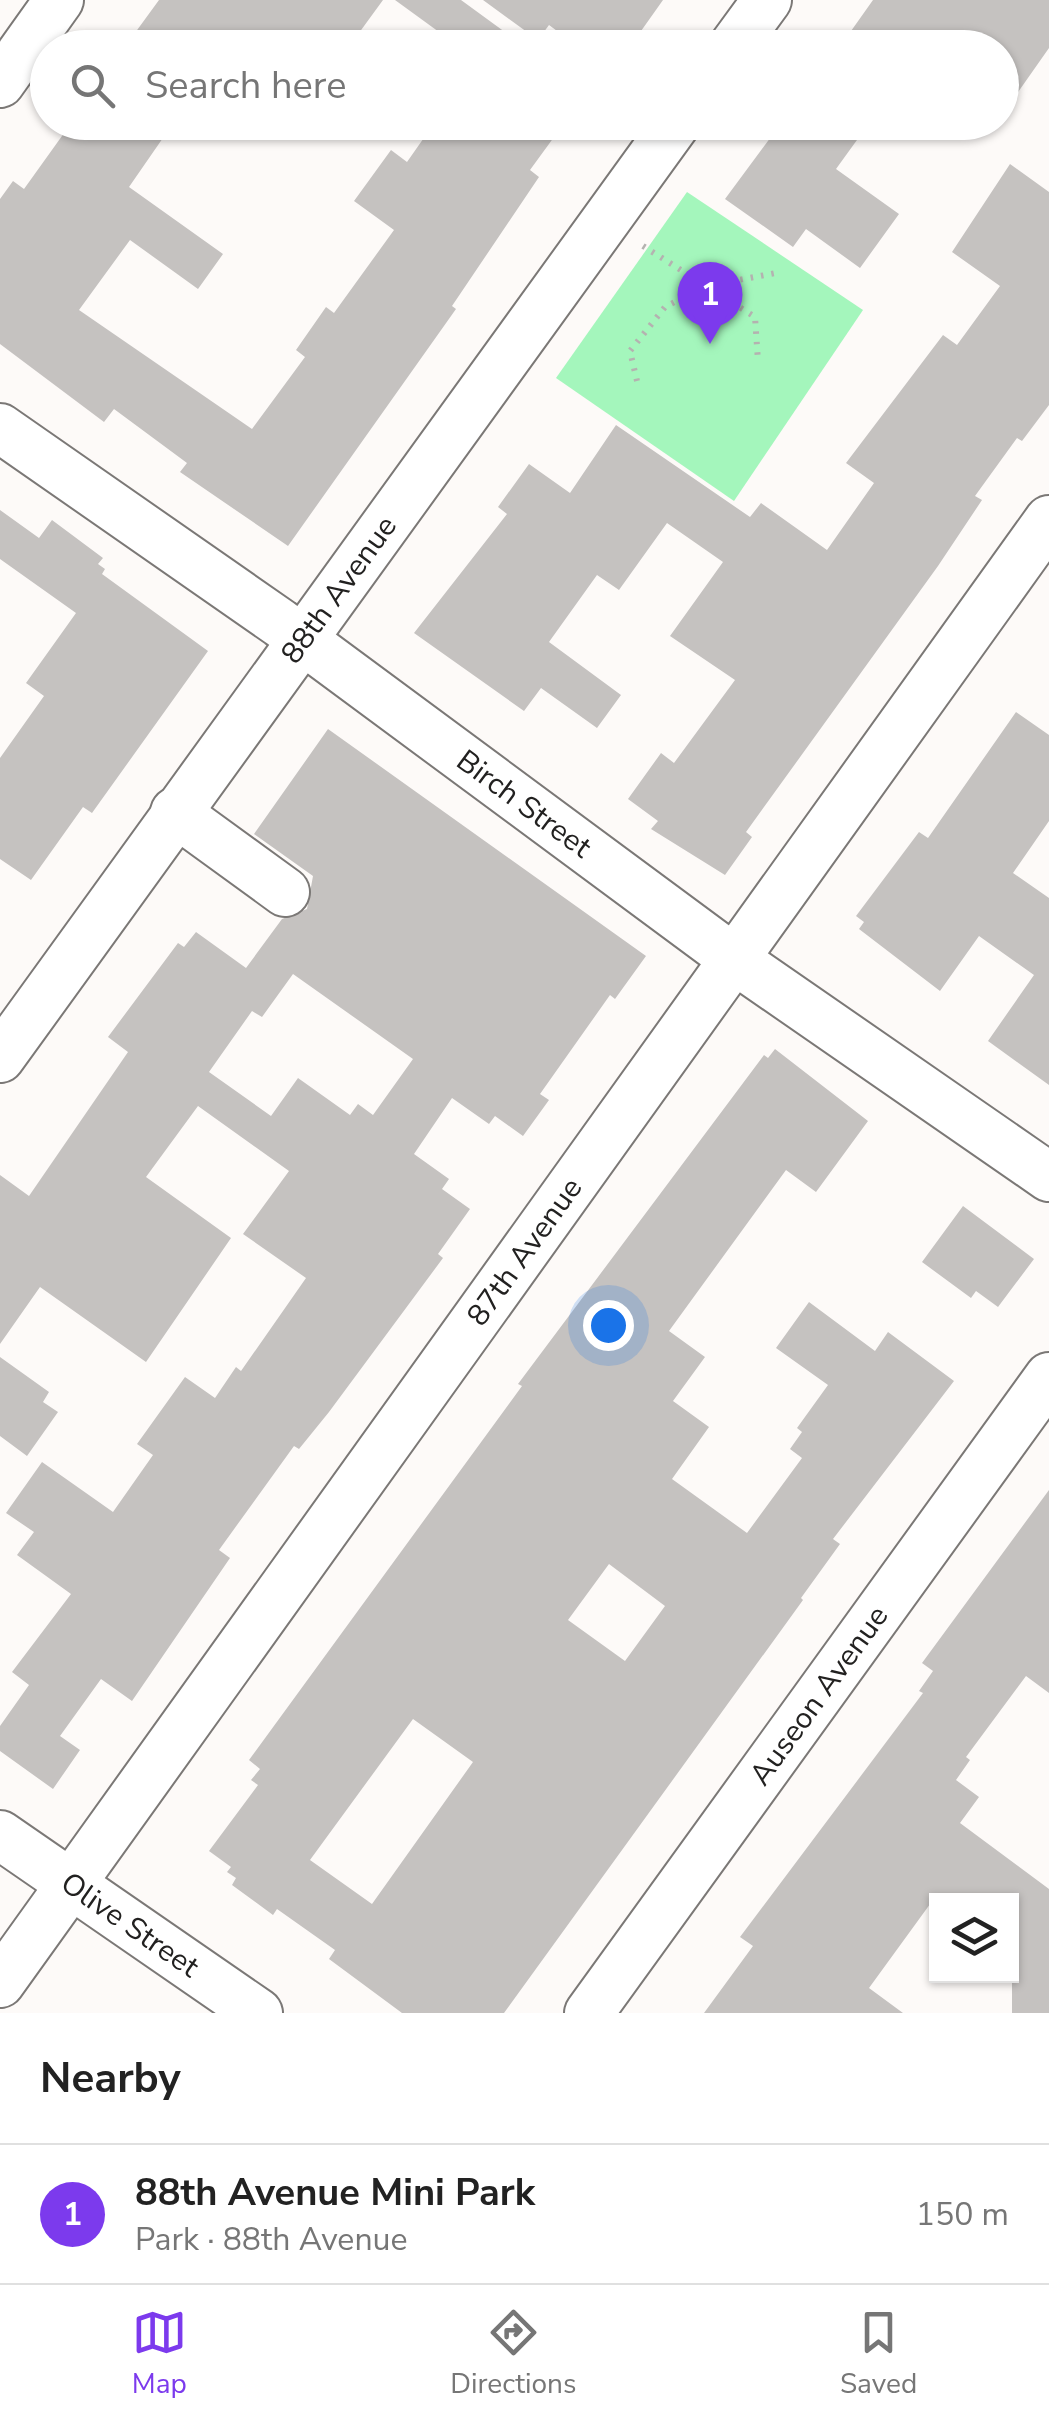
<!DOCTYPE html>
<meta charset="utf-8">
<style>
:root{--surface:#fff;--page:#f6f6f6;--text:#222;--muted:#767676;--line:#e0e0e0;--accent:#7c3aed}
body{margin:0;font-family:"Nunito Sans",sans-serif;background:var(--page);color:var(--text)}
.controls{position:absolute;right:30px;bottom:30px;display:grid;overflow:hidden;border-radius:0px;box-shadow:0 2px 8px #0004}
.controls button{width:90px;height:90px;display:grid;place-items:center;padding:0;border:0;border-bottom:2px solid var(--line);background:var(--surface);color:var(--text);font:50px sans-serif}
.you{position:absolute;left:608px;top:1325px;width:35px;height:35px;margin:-25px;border:8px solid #fff;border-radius:50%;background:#1a73e8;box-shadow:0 0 0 15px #1a73e833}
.badge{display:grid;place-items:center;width:65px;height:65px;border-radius:50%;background:var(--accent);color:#fff;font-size:32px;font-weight:700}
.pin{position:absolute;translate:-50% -82px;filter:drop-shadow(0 2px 5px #0008)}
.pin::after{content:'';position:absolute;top:52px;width:35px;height:30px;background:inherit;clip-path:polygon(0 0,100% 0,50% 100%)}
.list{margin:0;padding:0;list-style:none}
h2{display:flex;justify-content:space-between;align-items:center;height:130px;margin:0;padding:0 40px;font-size:42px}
h2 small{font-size:32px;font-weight:400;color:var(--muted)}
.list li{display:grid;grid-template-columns:65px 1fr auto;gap:30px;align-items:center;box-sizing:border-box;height:140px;padding:0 40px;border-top:2px solid var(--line)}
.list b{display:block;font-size:38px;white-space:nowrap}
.list p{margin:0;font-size:32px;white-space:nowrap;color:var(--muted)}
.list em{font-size:32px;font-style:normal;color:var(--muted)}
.icon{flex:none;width:55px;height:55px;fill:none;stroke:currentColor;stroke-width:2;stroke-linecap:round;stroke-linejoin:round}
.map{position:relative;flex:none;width:1049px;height:2013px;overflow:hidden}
.search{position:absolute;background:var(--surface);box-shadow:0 2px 8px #0004;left:30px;right:30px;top:30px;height:110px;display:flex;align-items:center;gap:25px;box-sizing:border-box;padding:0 35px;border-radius:55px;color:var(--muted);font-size:38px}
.sheet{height:270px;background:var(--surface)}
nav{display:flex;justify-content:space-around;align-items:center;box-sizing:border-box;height:140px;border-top:2px solid var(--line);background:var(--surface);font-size:28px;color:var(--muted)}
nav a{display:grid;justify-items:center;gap:5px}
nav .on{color:var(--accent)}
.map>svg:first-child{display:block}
.green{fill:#a4f6bc}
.building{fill:#c5c2c0;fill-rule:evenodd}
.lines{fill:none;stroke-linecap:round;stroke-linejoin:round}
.minor-casing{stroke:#7b7876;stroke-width:52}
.path{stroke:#b4b2b0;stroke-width:6;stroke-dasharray:2.5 8;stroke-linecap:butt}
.minor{stroke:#fff;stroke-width:48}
.labels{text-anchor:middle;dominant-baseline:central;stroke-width:8;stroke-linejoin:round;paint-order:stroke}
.street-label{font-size:30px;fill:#222120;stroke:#fff}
</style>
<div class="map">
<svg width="1049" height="2013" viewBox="0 0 1049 2013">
<rect width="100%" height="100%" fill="#fdfaf8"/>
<path class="green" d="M 687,192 L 863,310 L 734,501 L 556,378 Z"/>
<path class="building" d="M 159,0 L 383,0 L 348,48 L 124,48 Z
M 395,0 L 461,0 L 527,48 L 461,48 Z
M 483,0 L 663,0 L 629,48 L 580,48 L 549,25 L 538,40 Z
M 873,0 L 1049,0 L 1049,48 L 1002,115 L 1002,48 L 839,48 Z
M 72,122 L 174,122 L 129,187 L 223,254 L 198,289 L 130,240 L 79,310 L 252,429 L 305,357 L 296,350 L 326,307 L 334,313 L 394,230 L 354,201 L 391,150 L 407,162 L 435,122 L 565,122 L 530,170 L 539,177 L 452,306 L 456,309 L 288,546 L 180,472 L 187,463 L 114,409 L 104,422 L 0,344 L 0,199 L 13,181 L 24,189 Z
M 782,122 L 870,122 L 836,169 L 899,214 L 860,268 L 806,229 L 793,247 L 725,199 Z
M 1010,164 L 1049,192 L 1049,405 L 1022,441 L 1017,438 L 975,496 L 982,500 L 938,566 L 746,832 L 752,837 L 725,875 L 651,829 L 658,821 L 628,799 L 661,753 L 674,763 L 735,680 L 670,636 L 723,562 L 667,523 L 619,590 L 597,575 L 549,642 L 621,695 L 597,728 L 541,688 L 524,711 L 414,633 L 507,514 L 498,507 L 529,464 L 570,493 L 616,425 L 750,517 L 761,503 L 827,550 L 874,483 L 846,463 L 943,335 L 957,345 L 1000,286 L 952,252 Z
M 0,510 L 39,538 L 52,520 L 103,558 L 98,564 L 105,569 L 102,574 L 208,651 L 92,813 L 83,807 L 31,880 L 0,859 L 0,758 L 44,696 L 26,683 L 76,613 L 0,559 Z
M 1016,712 L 1049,735 L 1049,821 L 1013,873 L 1049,898 L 1049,1085 L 988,1041 L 1034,975 L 979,936 L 940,991 L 859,929 L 864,922 L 856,916 L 919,832 L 928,838 Z
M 328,729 L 646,956 L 615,999 L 610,995 L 540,1094 L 549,1100 L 523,1136 L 495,1116 L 489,1124 L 452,1098 L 414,1154 L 449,1179 L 442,1189 L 470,1209 L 438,1254 L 443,1258 L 329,1412 L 299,1449 L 294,1446 L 219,1550 L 230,1558 L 132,1701 L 101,1679 L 60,1736 L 80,1750 L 53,1789 L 0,1751 L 0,1726 L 29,1685 L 12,1672 L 71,1594 L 17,1555 L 34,1532 L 6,1513 L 42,1462 L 113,1512 L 153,1455 L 137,1444 L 185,1377 L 215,1398 L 236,1367 L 241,1371 L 306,1278 L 243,1234 L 289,1171 L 198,1106 L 146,1177 L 231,1238 L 146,1362 L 40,1287 L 0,1344 L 0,1175 L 29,1196 L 128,1052 L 108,1037 L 178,943 L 184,947 L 196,932 L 246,968 L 282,919 L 307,909 L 313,876 L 254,834 ZM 293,974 L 413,1059 L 373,1115 L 358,1104 L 350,1115 L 298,1078 L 271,1116 L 209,1072 L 252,1011 L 262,1017 Z
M 775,1049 L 868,1121 L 816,1192 L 786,1170 L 669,1331 L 705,1357 L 673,1401 L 709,1427 L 672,1479 L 747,1533 L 802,1458 L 790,1449 L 802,1432 L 797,1428 L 828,1385 L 776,1348 L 809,1302 L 875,1351 L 888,1332 L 954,1381 L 833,1539 L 840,1544 L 801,1598 L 803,1600 L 504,2013 L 402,2013 L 329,1959 L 335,1950 L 277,1909 L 273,1915 L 232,1885 L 236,1878 L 227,1872 L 231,1867 L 209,1851 L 258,1785 L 251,1780 L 260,1769 L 249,1760 L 522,1386 L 518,1384 L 764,1055 L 768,1058 ZM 609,1564 L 665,1606 L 625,1661 L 568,1620 ZM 413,1719 L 473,1762 L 372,1904 L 310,1860 Z
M 963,1206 L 1034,1259 L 998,1307 L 976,1291 L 971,1298 L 922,1262 Z
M 0,1357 L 49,1392 L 43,1402 L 58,1412 L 27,1456 L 0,1436 Z
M 1049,1490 L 1049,1693 L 1026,1676 L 966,1757 L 970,1760 L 956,1780 L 979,1797 L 960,1823 L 1049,1889 L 1049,2013 L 1012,2013 L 1012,1900 L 933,1900 L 869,1988 L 903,2013 L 704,2013 L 753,1946 L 740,1937 L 923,1693 L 919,1691 L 933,1671 L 922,1663 Z"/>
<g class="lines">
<defs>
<g id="minor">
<path d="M 732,48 L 767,0"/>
<path d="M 0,83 L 59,0"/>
<path id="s1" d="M 0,428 L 280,623 L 734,959 L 1049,1177"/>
<path d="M 175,812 L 285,892"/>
<path id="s2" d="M 0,1058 L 677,122"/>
<path id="s3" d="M 0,1835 L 258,2013"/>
<path id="s4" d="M 0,1983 L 1049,520"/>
<path id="s5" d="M 589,2013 L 1049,1377"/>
</g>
</defs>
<use href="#minor" class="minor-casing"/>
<path class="path" d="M 643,246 L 755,317 L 758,361
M 637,381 L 630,351 L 665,307 L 706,286 L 776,273"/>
<use href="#minor" class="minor"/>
</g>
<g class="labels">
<g class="street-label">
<text stroke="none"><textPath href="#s2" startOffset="578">88th Avenue</textPath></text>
<text stroke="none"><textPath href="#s1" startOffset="645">Birch Street</textPath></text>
<text stroke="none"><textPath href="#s4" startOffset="900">87th Avenue</textPath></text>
<text stroke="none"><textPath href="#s5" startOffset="392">Auseon Avenue</textPath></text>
<text stroke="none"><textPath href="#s3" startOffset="158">Olive Street</textPath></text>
</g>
</g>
</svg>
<div class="controls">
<button><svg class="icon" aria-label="layers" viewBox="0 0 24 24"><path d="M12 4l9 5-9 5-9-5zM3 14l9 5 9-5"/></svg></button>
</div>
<div class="you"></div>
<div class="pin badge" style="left:710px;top:344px">1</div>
<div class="search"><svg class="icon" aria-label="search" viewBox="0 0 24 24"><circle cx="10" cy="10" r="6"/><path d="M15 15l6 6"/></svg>Search here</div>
</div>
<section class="sheet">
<h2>Nearby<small></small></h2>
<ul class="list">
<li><span class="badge">1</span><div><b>88th Avenue Mini Park</b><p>Park · 88th Avenue</p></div><em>150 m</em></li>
</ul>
</section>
<nav>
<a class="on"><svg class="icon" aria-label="map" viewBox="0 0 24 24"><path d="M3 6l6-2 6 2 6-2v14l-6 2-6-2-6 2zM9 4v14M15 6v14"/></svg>Map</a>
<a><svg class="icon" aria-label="directions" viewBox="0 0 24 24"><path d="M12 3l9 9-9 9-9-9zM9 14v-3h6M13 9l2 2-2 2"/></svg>Directions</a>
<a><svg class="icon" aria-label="saved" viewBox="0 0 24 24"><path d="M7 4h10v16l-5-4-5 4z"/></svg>Saved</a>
</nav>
